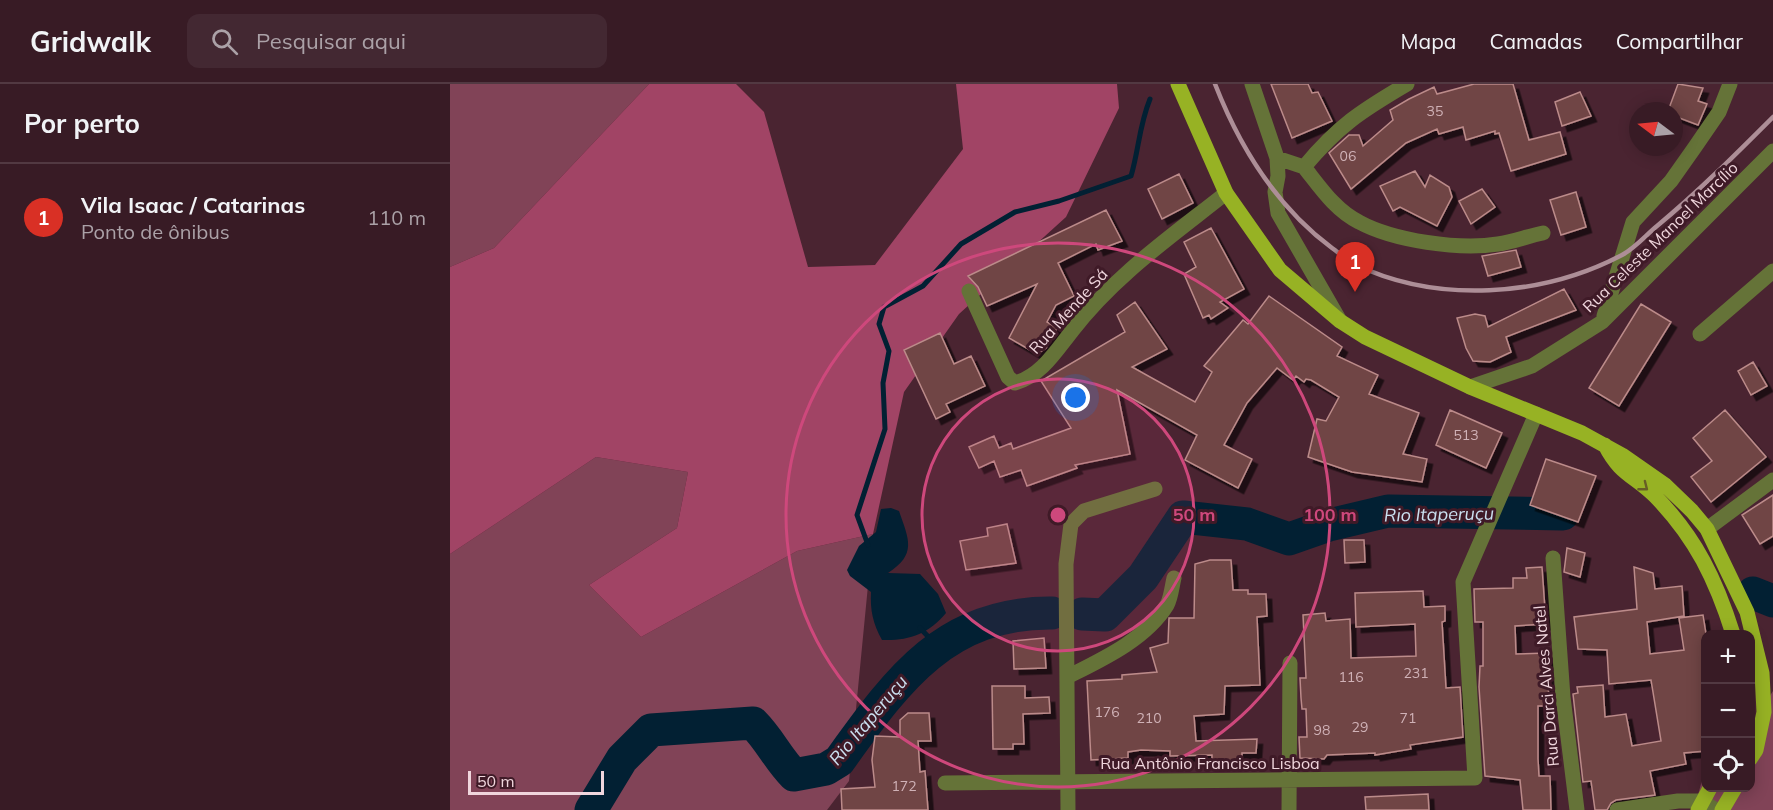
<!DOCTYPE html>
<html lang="pt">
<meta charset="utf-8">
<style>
:root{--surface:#381b25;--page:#432832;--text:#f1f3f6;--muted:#aba1a7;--line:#523942;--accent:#d93025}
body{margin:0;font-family:Mulish,sans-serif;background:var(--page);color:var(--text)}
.controls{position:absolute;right:18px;bottom:18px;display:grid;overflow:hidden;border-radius:12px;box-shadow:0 3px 15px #0003}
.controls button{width:54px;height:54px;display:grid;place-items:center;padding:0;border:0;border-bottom:2px solid var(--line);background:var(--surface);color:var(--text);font:30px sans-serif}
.compass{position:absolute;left:1179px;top:18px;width:54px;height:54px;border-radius:50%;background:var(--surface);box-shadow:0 3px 15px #0003;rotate:286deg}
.scale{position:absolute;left:18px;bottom:15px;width:136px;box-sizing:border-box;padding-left:6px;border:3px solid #f0d6dd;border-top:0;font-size:16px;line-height:21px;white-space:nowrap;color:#f0d6dd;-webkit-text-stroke:4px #3f1a27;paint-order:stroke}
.you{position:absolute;left:626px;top:314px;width:21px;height:21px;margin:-15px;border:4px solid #fff;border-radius:50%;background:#1a73e8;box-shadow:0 0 0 9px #1a73e833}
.badge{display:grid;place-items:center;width:39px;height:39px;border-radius:50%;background:var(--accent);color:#fff;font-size:20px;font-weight:700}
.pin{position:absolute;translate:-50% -50px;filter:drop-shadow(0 2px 3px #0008)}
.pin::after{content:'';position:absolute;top:32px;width:21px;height:18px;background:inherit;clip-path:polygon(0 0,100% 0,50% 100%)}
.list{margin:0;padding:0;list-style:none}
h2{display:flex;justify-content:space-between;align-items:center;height:78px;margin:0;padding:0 24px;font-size:26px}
h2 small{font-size:20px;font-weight:400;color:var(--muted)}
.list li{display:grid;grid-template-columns:39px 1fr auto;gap:18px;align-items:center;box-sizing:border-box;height:108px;padding:0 24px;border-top:2px solid var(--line)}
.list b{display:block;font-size:22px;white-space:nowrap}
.list p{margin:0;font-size:20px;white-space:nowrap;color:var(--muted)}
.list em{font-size:20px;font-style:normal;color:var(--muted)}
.icon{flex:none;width:33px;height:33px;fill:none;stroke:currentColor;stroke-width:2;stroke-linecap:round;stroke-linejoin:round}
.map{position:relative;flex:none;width:1323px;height:726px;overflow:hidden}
header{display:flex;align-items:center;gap:36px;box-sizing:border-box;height:84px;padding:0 30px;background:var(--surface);border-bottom:2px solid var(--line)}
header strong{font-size:28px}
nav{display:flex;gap:33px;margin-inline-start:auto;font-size:21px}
.search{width:420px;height:54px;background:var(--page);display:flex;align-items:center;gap:15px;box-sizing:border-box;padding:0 21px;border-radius:12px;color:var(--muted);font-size:22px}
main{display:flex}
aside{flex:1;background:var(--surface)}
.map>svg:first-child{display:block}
.green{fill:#814357}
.forest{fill:#a14465}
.water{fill:#022033}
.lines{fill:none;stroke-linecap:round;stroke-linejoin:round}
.stream{stroke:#022033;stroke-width:5}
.river{stroke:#022033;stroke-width:33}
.building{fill:#704545;stroke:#bc8b8a;stroke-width:1.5;filter:url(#shadow)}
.minor{stroke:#657338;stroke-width:15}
.major{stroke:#97b224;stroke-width:15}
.rail{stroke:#ad8e97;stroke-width:4.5}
.oneway{stroke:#675e26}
.ring{fill:none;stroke:#ce487c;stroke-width:3}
.labels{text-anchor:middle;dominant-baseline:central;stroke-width:6;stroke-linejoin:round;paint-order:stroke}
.number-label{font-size:14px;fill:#d0b2b7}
.street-label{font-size:16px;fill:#f0d6dd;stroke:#3f1a27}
.water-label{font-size:18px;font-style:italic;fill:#cbe0f0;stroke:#3f1a27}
.centre{fill:#ce487c;stroke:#3f1a27;stroke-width:3}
.ring-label{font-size:18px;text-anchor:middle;font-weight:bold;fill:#ce487c;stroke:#3f1a27;stroke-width:6;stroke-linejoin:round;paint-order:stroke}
</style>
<header>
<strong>Gridwalk</strong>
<div class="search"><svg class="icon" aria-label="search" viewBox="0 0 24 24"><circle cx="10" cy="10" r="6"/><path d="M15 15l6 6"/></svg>Pesquisar aqui</div>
<nav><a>Mapa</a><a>Camadas</a><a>Compartilhar</a></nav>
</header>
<main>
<aside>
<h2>Por perto<small></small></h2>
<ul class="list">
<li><span class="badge">1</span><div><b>Vila Isaac / Catarinas</b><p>Ponto de ônibus</p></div><em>110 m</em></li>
</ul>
</aside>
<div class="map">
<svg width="1323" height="726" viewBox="0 0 1323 726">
<defs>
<filter id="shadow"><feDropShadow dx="5.5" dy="5.5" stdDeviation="0" flood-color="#0009"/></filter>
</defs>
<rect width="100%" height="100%" fill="#4a2431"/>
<path class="green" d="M 0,0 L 199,0 L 44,164 L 0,183 Z
M 146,373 L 238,388 L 227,444 L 139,501 L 191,553 L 347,467 L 423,450 L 399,697 L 377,726 L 0,726 L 0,470 Z
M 1323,509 L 1323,526 L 1305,510 Z
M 1323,607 L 1323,726 L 1244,726 L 1255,685 L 1256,704 L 1300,704 L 1301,641 Z"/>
<path class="forest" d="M 199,0 L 286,0 L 314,28 L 358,183 L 425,181 L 513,65 L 506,0 L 667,0 L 669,24 L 616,133 L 509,230 L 454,308 L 423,450 L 347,467 L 191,553 L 139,501 L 227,444 L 238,388 L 146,373 L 0,470 L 0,183 L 44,164 Z"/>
<path class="water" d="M 441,424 L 449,427 C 459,456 467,470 438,489 L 470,490 L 488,510 L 496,529 C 479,550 458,557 432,556 C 423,540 420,526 421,508 L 400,492 L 397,486 L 409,462 L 426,448 L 431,425 Z"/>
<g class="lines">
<path class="stream" d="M 418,461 L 407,431 L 435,345 L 433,299 L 439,267 L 429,240 L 434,223 L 473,202 L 511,160 L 565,128 L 609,117 L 681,92 C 689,65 689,42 700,15
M 470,544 L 487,562"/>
<path class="river" d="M 1303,509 L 1323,517
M 632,530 L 655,531 L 693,493 L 733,433 L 797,440 L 839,455 L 879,441 L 938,427 L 1113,430
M 141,726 L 172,675 L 201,646 L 303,639 C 320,656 328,675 344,691 L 376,685 L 389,677 C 446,598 494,528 602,529"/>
</g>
<path class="building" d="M 821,0 L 858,0 L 862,9 L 868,8 L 882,37 L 842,54 Z
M 1024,0 L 1063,0 L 1079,56 L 1110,48 L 1116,70 L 1061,87 L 1049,49 L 1045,50 L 1045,47 L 1016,56 L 1013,43 L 989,50 L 987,45 L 956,59 L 901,105 L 879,69 L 899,51 L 909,51 L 913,62 L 943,36 L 940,26 L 959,15 L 984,3 L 987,10 Z
M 1228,0 L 1253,4 L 1248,17 L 1257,20 L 1248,41 L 1224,32 L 1224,27 L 1218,27 Z
M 1130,8 L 1141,32 L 1112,42 L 1105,18 Z
M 965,87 L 975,103 L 980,91 L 999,103 L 1002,113 L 987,142 L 950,123 L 943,127 L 930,102 Z
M 729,90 L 743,119 L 712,135 L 698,105 Z
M 1032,105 L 1045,123 L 1021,140 L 1009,117 Z
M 1126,108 L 1136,143 L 1111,151 L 1100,116 Z
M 656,126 L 672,157 L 648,166 L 646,160 L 608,179 L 624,212 L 606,221 L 597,238 L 607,244 L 596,264 L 587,270 L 559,254 L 587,200 L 537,222 L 528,203 L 518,192 Z
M 761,144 L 794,205 L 770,218 L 778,224 L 761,235 L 759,231 L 753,234 L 734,190 L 746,183 L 734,158 Z
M 1066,166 L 1071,183 L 1038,192 L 1032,172 Z
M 1114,205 L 1126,226 L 1056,253 L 1061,268 L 1040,278 L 1023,277 L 1016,264 L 1007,234 L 1025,230 L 1035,232 L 1038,243 Z
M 819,212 L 892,263 L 887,272 L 928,291 L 919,310 L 969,329 L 953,370 L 977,375 L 972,398 L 902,388 L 858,373 L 867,335 L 876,337 L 889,313 L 861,296 L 856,295 L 854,298 L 846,292 L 843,296 L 827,284 L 797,319 L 774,361 L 802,375 L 788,404 L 735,376 L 747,351 L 667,306 L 680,370 L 625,381 L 627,384 L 577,402 L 571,386 L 550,393 L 544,377 L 529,384 L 519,363 L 544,352 L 549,364 L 561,359 L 563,365 L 621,344 L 591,297 L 675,248 L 667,231 L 685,218 L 717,265 L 682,283 L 745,318 L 762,288 L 754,282 L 793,236 L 798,240 Z
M 1191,220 L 1221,238 L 1169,322 L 1139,304 Z
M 490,249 L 504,280 L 521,272 L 535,302 L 496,320 L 500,328 L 486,335 L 454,266 Z
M 1303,278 L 1317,302 L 1301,311 L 1288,287 Z
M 1000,326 L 1052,349 L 1036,384 L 986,361 Z
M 1275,326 L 1316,373 L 1261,418 L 1241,393 L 1262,377 L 1243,354 Z
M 1096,375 L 1146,392 L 1128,438 L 1080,421 Z
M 1323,411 L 1323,452 L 1310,460 L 1292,431 Z
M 557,440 L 566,479 L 516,486 L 510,457 L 538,452 L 537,444 Z
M 894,456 L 914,456 L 915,478 L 895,479 Z
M 1117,464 L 1135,469 L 1130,493 L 1114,488 Z
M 760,476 L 781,476 L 783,506 L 798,506 L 798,510 L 816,510 L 817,532 L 807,533 L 810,601 L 775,602 L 774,630 L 744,632 L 746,657 L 807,655 L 806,669 L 792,669 L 792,676 L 762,677 L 762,671 L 720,672 L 720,667 L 691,666 L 678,668 L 678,674 L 641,676 L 637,597 L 672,595 L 672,591 L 707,588 L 700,564 L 718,559 L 719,534 L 744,534 L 745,480 Z
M 1092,483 L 1096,540 L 1065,542 L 1066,570 L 1097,569 L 1099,622 L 1088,622 L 1088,675 L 1089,692 L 1100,692 L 1101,726 L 1073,726 L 1070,696 L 1035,692 L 1029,603 L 1030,582 L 1033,582 L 1033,538 L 1025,538 L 1024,505 L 1063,504 L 1063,494 L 1077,494 L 1076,484 Z
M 1184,483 L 1203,489 L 1205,505 L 1232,502 L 1234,532 L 1197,538 L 1200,570 L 1234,566 L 1229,534 L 1253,531 L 1256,550 L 1256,667 L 1234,669 L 1236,680 L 1200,687 L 1205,711 L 1166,716 L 1161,719 L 1157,726 L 1145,726 L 1141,697 L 1133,698 L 1123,610 L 1128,609 L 1127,603 L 1153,601 L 1155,633 L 1176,630 L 1182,662 L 1211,657 L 1201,596 L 1159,600 L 1157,566 L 1128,565 L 1124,533 L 1187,525 Z
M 973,507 L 974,523 L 995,522 L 995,537 L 992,538 L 996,604 L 1010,603 L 1013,653 L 960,661 L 961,665 L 925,671 L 925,669 L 877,671 L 874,675 L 850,674 L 849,653 L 857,653 L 856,625 L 852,625 L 851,614 L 850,594 L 856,594 L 853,531 L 875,529 L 876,537 L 900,535 L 901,574 L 966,572 L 965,540 L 906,543 L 905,509 Z
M 594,554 L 596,584 L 564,585 L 563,557 Z
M 542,602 L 575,602 L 575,614 L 599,613 L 600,629 L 573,630 L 574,660 L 563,660 L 563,665 L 543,665 Z
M 458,629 L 479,629 L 481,657 L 468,657 L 470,688 L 475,687 L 478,726 L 392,726 L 391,705 L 425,703 L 422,676 L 425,652 L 450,653 L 450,636 Z
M 978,710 L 979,726 L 916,726 L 915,713 Z"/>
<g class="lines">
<path class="minor" d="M 802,0 L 827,74 L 828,92 L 825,108 L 828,129 L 890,237
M 827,74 L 854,83 C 888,42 911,27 957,0
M 854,83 C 870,103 885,126 909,138 C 944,157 1009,166 1048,160 C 1063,158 1078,152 1093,149
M 519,207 L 558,293 L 565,299 C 591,292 606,267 622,247 C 664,192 722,152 776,109
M 1154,232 L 1183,138 L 1221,97 L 1245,63 L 1269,28 L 1280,0
M 1250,250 L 1323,187
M 1020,303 L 1082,282 L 1152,238 L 1323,67
M 1257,445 L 1323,396
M 1103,474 L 1113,613 L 1127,726
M 619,592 C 653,575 696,555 717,521 C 721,514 722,502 724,494
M 495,699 L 1025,694 L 1013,498 L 1086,330
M 618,726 L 616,480 L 621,440 L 634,427 L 705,405
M 839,726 L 840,579
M 1167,726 L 1228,717 L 1251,717 L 1266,726"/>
<path class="major" d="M 728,0 L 776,109 L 830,186 L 890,237 L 915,253 L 1020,303 L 1132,349 L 1172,371 L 1215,401 L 1242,427 L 1257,445 L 1297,528 L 1312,589 L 1314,628 L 1306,666 L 1300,675
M 1155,361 C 1170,391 1184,391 1205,412 C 1246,454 1266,496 1283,550
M 1248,726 L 1260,704
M 1272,726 L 1285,704"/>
<path class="rail" d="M 765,0 C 790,64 827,123 882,164 C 889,169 897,176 904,180 C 987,220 1092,213 1172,171 C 1185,164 1196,151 1207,142 C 1248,108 1285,71 1323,33"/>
</g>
<defs><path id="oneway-chevron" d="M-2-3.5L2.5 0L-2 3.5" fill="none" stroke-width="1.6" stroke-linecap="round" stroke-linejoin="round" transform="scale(1.5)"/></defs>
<use class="oneway" href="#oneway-chevron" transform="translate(1194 403) rotate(38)"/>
<circle cx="608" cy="431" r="136" fill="#ce487c" fill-opacity=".12"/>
<g class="ring">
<circle cx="608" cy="431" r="136"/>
<circle cx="608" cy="431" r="272"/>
</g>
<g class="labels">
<g class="number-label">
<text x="985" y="27">35</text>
<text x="898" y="72">06</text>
<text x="1016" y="351">513</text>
<text x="966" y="589">231</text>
<text x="901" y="593">116</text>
<text x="657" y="628">176</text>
<text x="699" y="634">210</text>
<text x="958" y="634">71</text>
<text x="910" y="643">29</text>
<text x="872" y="646">98</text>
<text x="454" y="702">172</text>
</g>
<g class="street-label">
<text transform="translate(1210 153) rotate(-44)">Rua Celeste Manoel Marcílio</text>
<text transform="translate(618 227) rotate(-48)">Rua Mende Sá</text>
<text transform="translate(1096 602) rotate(-95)">Rua Darci Alves Natel</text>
<text x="760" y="679">Rua Antônio Francisco Lisboa</text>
</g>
<g class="water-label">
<text transform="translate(989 430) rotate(-1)">Rio Itaperuçu</text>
<text transform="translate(418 636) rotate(-50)">Rio Itaperuçu</text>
</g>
</g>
<circle cx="608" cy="431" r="9" class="centre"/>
<g class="ring-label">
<text x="744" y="437">50 m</text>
<text x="880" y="437">100 m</text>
</g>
</svg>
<div class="controls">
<button>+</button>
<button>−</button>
<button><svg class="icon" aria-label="locate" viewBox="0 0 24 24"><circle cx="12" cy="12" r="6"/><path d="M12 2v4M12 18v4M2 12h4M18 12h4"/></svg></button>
</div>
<svg class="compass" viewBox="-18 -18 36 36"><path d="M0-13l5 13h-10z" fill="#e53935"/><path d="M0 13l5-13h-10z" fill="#aba1a7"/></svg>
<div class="scale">50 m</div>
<div class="you"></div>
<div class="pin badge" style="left:905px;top:208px">1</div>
</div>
</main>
